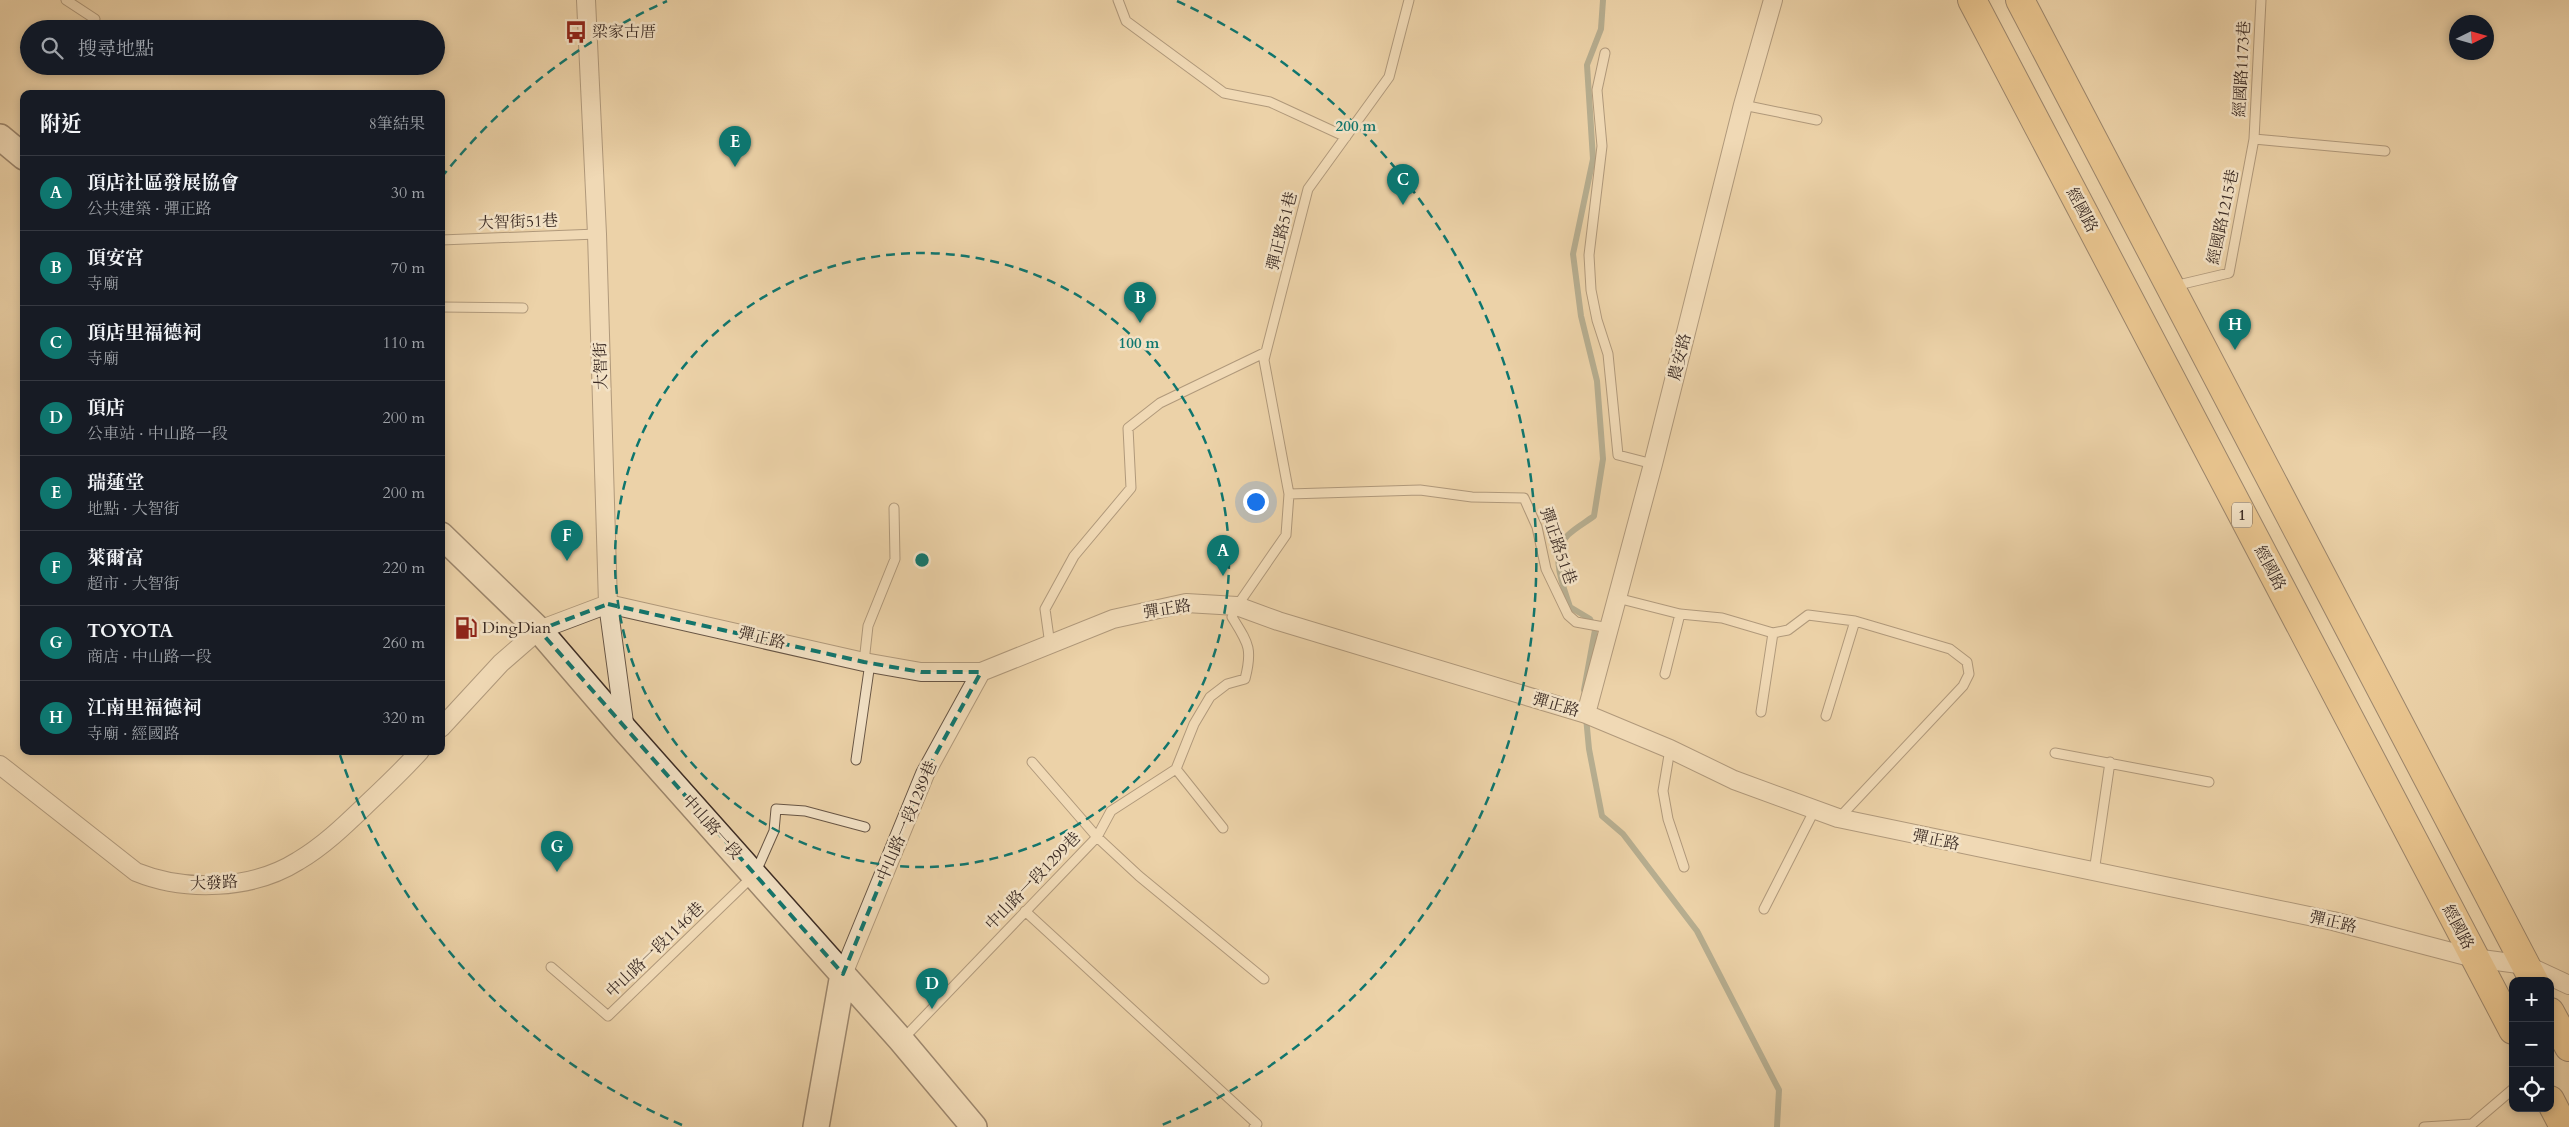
<!DOCTYPE html>
<html lang="zh-TW">
<meta charset="utf-8">
<style>
:root{--surface:#171b24;--page:#242831;--text:#f1f3f6;--muted:#9ea1a6;--line:#363941;--accent:#0f766e}
body{margin:0;font-family:Cardo,"Noto Serif TC",serif;background:var(--page);color:var(--text)}
.controls{position:absolute;right:15px;bottom:15px;display:grid;overflow:hidden;border-radius:10px;box-shadow:0 2px 8px #0003}
.controls button{width:45px;height:45px;display:grid;place-items:center;padding:0;border:0;border-bottom:1px solid var(--line);background:var(--surface);color:var(--text);font:25px sans-serif}
.compass{position:absolute;left:2449px;top:15px;width:45px;height:45px;border-radius:50%;background:var(--surface);box-shadow:0 2px 8px #0003;rotate:85deg}
.you{position:absolute;left:1255px;top:501px;width:18px;height:18px;margin:-12px;border:4px solid #fff;border-radius:50%;background:#1a73e8;box-shadow:0 0 0 8px #1a73e833}
.badge{display:grid;place-items:center;width:32px;height:32px;border-radius:50%;background:var(--accent);color:#fff;font-size:16px;font-weight:700}
.pin{position:absolute;translate:-50% -41px;filter:drop-shadow(0 1px 2px #0008)}
.pin::after{content:'';position:absolute;top:26px;width:18px;height:15px;background:inherit;clip-path:polygon(0 0,100% 0,50% 100%)}
.list{margin:0;padding:0;list-style:none}
h2{display:flex;justify-content:space-between;align-items:center;height:65px;margin:0;padding:0 20px;font-size:21px}
h2 small{font-size:16px;font-weight:400;color:var(--muted)}
.list li{display:grid;grid-template-columns:32px 1fr auto;gap:15px;align-items:center;box-sizing:border-box;height:75px;padding:0 20px;border-top:1px solid var(--line)}
.list b{display:block;font-size:19px;white-space:nowrap}
.list p{margin:0;font-size:16px;white-space:nowrap;color:var(--muted)}
.list em{font-size:16px;font-style:normal;color:var(--muted)}
.icon{flex:none;width:28px;height:28px;fill:none;stroke:currentColor;stroke-width:2;stroke-linecap:round;stroke-linejoin:round}
.map{position:relative;flex:none;width:2569px;height:1127px;overflow:hidden}
.search{position:absolute;background:var(--surface);box-shadow:0 2px 8px #0003;left:20px;top:20px;width:425px;height:55px;display:flex;align-items:center;gap:12px;box-sizing:border-box;padding:0 18px;border-radius:28px;color:var(--muted);font-size:19px}
.panel{position:absolute;background:var(--surface);box-shadow:0 2px 8px #0003;left:20px;top:90px;width:425px;height:665px;border-radius:10px}
.map>svg:first-child{display:block}
.lines{fill:none;stroke-linecap:round;stroke-linejoin:round}
.stream{stroke:#738072;stroke-width:6}
.lane-casing{stroke:#675545;stroke-width:11}
.street-casing{stroke:#675545;stroke-width:20}
.secondary-casing{stroke:#3b2b24;stroke-width:28}
.primary-casing{stroke:#3b2b24;stroke-width:30}
.lane{stroke:#f3e2c6;stroke-width:9}
.street{stroke:#f3e2c6;stroke-width:18}
.secondary{stroke:#f3e2c6;stroke-width:25}
.primary{stroke:#e6b974;stroke-width:28}
.marked{fill:none;stroke:#0f766e;stroke-width:4;stroke-dasharray:10 6;stroke-linejoin:round}
.ring{fill:none;stroke:#0f766e;stroke-width:2.5;stroke-dasharray:9 6}
.labels{text-anchor:middle;dominant-baseline:central;stroke-width:5;stroke-linejoin:round;paint-order:stroke}
.shield{fill:#f3e2c6;stroke:#726255;stroke-width:1}
.shield-label{font-size:15px;font-weight:bold;fill:#3b2b24}
.poi-label{font-size:16px;fill:#3b2b24;stroke:#f3e2c6;text-anchor:start}
.street-label{font-size:16px;fill:#3b2b24;stroke:#f3e2c6}
.centre{fill:#0f766e;stroke:#f3e2c6;stroke-width:2.5}
.ring-label{font-size:15px;text-anchor:middle;font-weight:bold;fill:#0f766e;stroke:#f3e2c6;stroke-width:5;stroke-linejoin:round;paint-order:stroke}
</style>
<div class="map">
<svg width="2569" height="1127" viewBox="0 0 2569 1127">
<rect width="100%" height="100%" fill="#ecd2a8"/>
<filter id="stains"><feTurbulence type="fractalNoise" baseFrequency=".004" numOctaves="4"/><feColorMatrix values="0 0 0 0 .2 0 0 0 0 .09 0 0 0 0 .02 0 0 0 .5 -.17"/></filter>
<radialGradient id="worn" r=".72"><stop offset=".6" stop-color="#630" stop-opacity="0"/><stop offset="1" stop-color="#630" stop-opacity=".3"/></radialGradient>
<g class="lines">
<path class="stream" d="M 1584,690 L 1595,630 L 1590,619 L 1570,607 C 1563,585 1549,554 1568,535 C 1575,528 1586,522 1594,516 L 1603,459 L 1597,381 L 1581,316 L 1573,254 L 1593,159 L 1587,65 L 1601,29 L 1603,0
M 1586,717 L 1589,749 L 1602,816 L 1623,834 L 1697,931 L 1779,1090 L 1777,1127"/>
<defs>
<path id="lane" d="M 66,0 L 95,19
M 1118,0 L 1126,21 L 1224,93 L 1270,102 L 1346,137
M 1605,53 L 1597,90 L 1602,146 L 1589,255 L 1591,290 L 1597,320 L 1608,354 L 1618,455 L 1653,464
M 1743,105 L 1817,120
M 2254,139 L 2385,151
M 441,240 L 597,234
M 2174,286 L 2229,273 L 2254,139 L 2261,0
M 441,307 L 523,308
M 1289,494 L 1420,490 L 1472,497 L 1524,498 L 1537,527 L 1546,569 L 1568,615 L 1576,622 L 1609,628
M 1617,598 L 1680,614 L 1722,618 L 1773,633 L 1788,630 L 1808,615 L 1855,621 L 1950,649 L 1967,662 L 1969,674 L 1963,686 L 1839,818
M 1050,645 L 1045,609 L 1074,556 L 1131,488 L 1128,428 L 1160,403 L 1266,352
M 864,662 L 868,626 L 895,559 L 894,508
M 1665,674 L 1680,614
M 1761,712 L 1773,633
M 1826,716 L 1855,621
M 1670,749 L 1663,791 L 1668,819 L 1684,867
M 2055,753 L 2209,782
M 856,760 L 870,663
M 1032,762 L 1097,837 L 1111,811 L 1176,769 L 1194,724 L 1210,697 L 1227,684 L 1245,679 C 1253,648 1248,643 1232,617 L 1237,606 L 1286,535 L 1289,494 L 1264,360 L 1266,352 L 1308,189 L 1389,77 L 1409,0
M 1176,769 L 1223,828
M 2094,872 L 2110,762
M 1764,909 L 1814,811
M 1025,911 L 1257,1124 L 1254,1127
M 551,967 L 608,1016 L 755,874 L 774,831 L 776,809 L 805,811 L 865,827
M 902,1040 L 1097,837 L 1139,876 L 1264,979
M 2424,1127 L 2472,1124 L 2513,1089"/>
<path id="street" d="M 586,0 L 597,234 L 608,604 L 625,730
M 1586,714 L 1653,464 L 1743,105 L 1773,0
M 441,728 L 501,663 L 539,630 L 608,604 L 864,662 L 921,672 L 981,672 L 1113,619 L 1186,603 L 1237,606 L 1278,621 L 1586,714 L 1670,749 L 1734,780 L 1838,818 L 2333,921 L 2474,958 L 2526,965 L 2569,985
M 0,765 L 136,872 C 185,892 252,890 298,861 C 325,845 346,824 369,802 C 386,786 404,769 420,751
M 843,974 L 925,774 L 981,672"/>
<path id="secondary" d="M 0,137 L 24,157
M 441,535 L 539,630 L 625,730 L 901,1040 L 974,1127
M 816,1127 L 843,974"/>
<path id="primary" d="M 1972,0 L 2513,1030
M 2020,0 L 2534,981
M 2550,1012 L 2569,1047
M 2550,1100 L 2564,1127"/>
</defs>
<use href="#lane" class="lane-casing"/>
<use href="#street" class="street-casing"/>
<use href="#secondary" class="secondary-casing"/>
<use href="#primary" class="primary-casing"/>
<use href="#lane" class="lane"/>
<use href="#street" class="street"/>
<use href="#secondary" class="secondary"/>
<use href="#primary" class="primary"/>
</g>
<path d="M0 0H2569V1127H0ZM 608,604 L 864,662 L 921,672 L 981,672 L 925,774 L 843,974 L 539,630 Z" fill="#ecd2a8" fill-opacity=".55" fill-rule="evenodd"/>
<path class="marked" d="M 608,604 L 864,662 L 921,672 L 981,672 L 925,774 L 843,974 L 539,630 Z"/>
<g class="ring">
<circle cx="922" cy="560" r="307"/>
<path d="M682 1125A614 614 0 0 1 340 755M441 178A614 614 0 0 1 667 1M1177 1A614 614 0 0 1 1162 1125"/>
</g>
<defs>
<symbol id="bus-bare" viewBox="-9 -9 18 18"><path d="M-5-6H5V4H4V6H2V4H-2V6H-4V4H-5ZM-3.5-4V0h7V-4ZM-3.5 1.2v1.5H-2V1.2ZM2 1.2v1.5H3.5V1.2Z" fill="#8f2418" stroke="#f3e2c6" stroke-width="2.5" paint-order="stroke"/></symbol>
<symbol id="fuel-bare" viewBox="-9 -9 18 18"><path d="M-5.5-6h7V0h2V4h1.3V-2.5L3-4.5l.8-.8L6-3V5H2.5V1h-1V6h-7ZM-4.2-4.7v3.2H.2V-4.7Z" fill="#8f2418" stroke="#f3e2c6" stroke-width="2.5" paint-order="stroke"/></symbol>
</defs>
<g fill-rule="evenodd">
<use href="#bus-bare" x="560" y="16" width="32" height="32"/>
<use href="#fuel-bare" x="450" y="612" width="32" height="32"/>
</g>
<g class="labels">
<rect class="shield" x="2232" y="502.5" width="20" height="25" rx="4"/>
<g class="shield-label">
<text x="2242" y="515">1</text>
</g>
<g class="poi-label">
<text x="592" y="32">梁家古厝</text>
<text x="482" y="628">DingDian</text>
</g>
<g class="street-label">
<text transform="translate(2242 69) rotate(-87)">經國路1173巷</text>
<text transform="translate(2082 210) rotate(62)">經國路</text>
<text transform="translate(2223 217) rotate(-78)">經國路1215巷</text>
<text transform="translate(518 222) rotate(-2)">大智街51巷</text>
<text transform="translate(1282 231) rotate(-76)">彈正路51巷</text>
<text transform="translate(1680 357) rotate(-76)">農安路</text>
<text transform="translate(601 366) rotate(-92)">大智街</text>
<text transform="translate(1558 546) rotate(71)">彈正路51巷</text>
<text transform="translate(2270 568) rotate(62)">經國路</text>
<text transform="translate(1167 609) rotate(-9)">彈正路</text>
<text transform="translate(762 638) rotate(14)">彈正路</text>
<text transform="translate(1556 705) rotate(16)">彈正路</text>
<text transform="translate(907 821) rotate(-67)">中山路一段1289巷</text>
<text transform="translate(712 827) rotate(48)">中山路一段</text>
<text transform="translate(1936 840) rotate(12)">彈正路</text>
<text transform="translate(1033 881) rotate(-46)">中山路一段1299巷</text>
<text transform="translate(214 883) rotate(-3)">大發路</text>
<text transform="translate(2333 922) rotate(13)">彈正路</text>
<text transform="translate(2458 927) rotate(62)">經國路</text>
<text transform="translate(655 950) rotate(-44)">中山路一段1146巷</text>
</g>
</g>
<circle cx="922" cy="560" r="8" class="centre"/>
<g class="ring-label">
<text x="1356" y="131">200 m</text>
<text x="1139" y="348">100 m</text>
</g>
<rect width="100%" height="100%" filter="url(#stains)"/>
<rect width="100%" height="100%" fill="url(#worn)"/>
</svg>
<div class="controls">
<button>+</button>
<button>−</button>
<button><svg class="icon" aria-label="locate" viewBox="0 0 24 24"><circle cx="12" cy="12" r="6"/><path d="M12 2v4M12 18v4M2 12h4M18 12h4"/></svg></button>
</div>
<svg class="compass" viewBox="-18 -18 36 36"><path d="M0-13l5 13h-10z" fill="#e53935"/><path d="M0 13l5-13h-10z" fill="#9ea1a6"/></svg>
<div class="you"></div>
<div class="pin badge" style="left:1223px;top:576px">A</div>
<div class="pin badge" style="left:1140px;top:323px">B</div>
<div class="pin badge" style="left:1403px;top:205px">C</div>
<div class="pin badge" style="left:932px;top:1009px">D</div>
<div class="pin badge" style="left:735px;top:167px">E</div>
<div class="pin badge" style="left:567px;top:561px">F</div>
<div class="pin badge" style="left:557px;top:872px">G</div>
<div class="pin badge" style="left:2235px;top:350px">H</div>
<div class="search"><svg class="icon" aria-label="search" viewBox="0 0 24 24"><circle cx="10" cy="10" r="6"/><path d="M15 15l6 6"/></svg>搜尋地點</div>
<section class="panel">
<h2>附近<small>8筆結果</small></h2>
<ul class="list">
<li><span class="badge">A</span><div><b>頂店社區發展協會</b><p>公共建築 · 彈正路</p></div><em>30 m</em></li>
<li><span class="badge">B</span><div><b>頂安宮</b><p>寺廟</p></div><em>70 m</em></li>
<li><span class="badge">C</span><div><b>頂店里福德祠</b><p>寺廟</p></div><em>110 m</em></li>
<li><span class="badge">D</span><div><b>頂店</b><p>公車站 · 中山路一段</p></div><em>200 m</em></li>
<li><span class="badge">E</span><div><b>瑞蓮堂</b><p>地點 · 大智街</p></div><em>200 m</em></li>
<li><span class="badge">F</span><div><b>萊爾富</b><p>超市 · 大智街</p></div><em>220 m</em></li>
<li><span class="badge">G</span><div><b>TOYOTA</b><p>商店 · 中山路一段</p></div><em>260 m</em></li>
<li><span class="badge">H</span><div><b>江南里福德祠</b><p>寺廟 · 經國路</p></div><em>320 m</em></li>
</ul>
</section>
</div>
